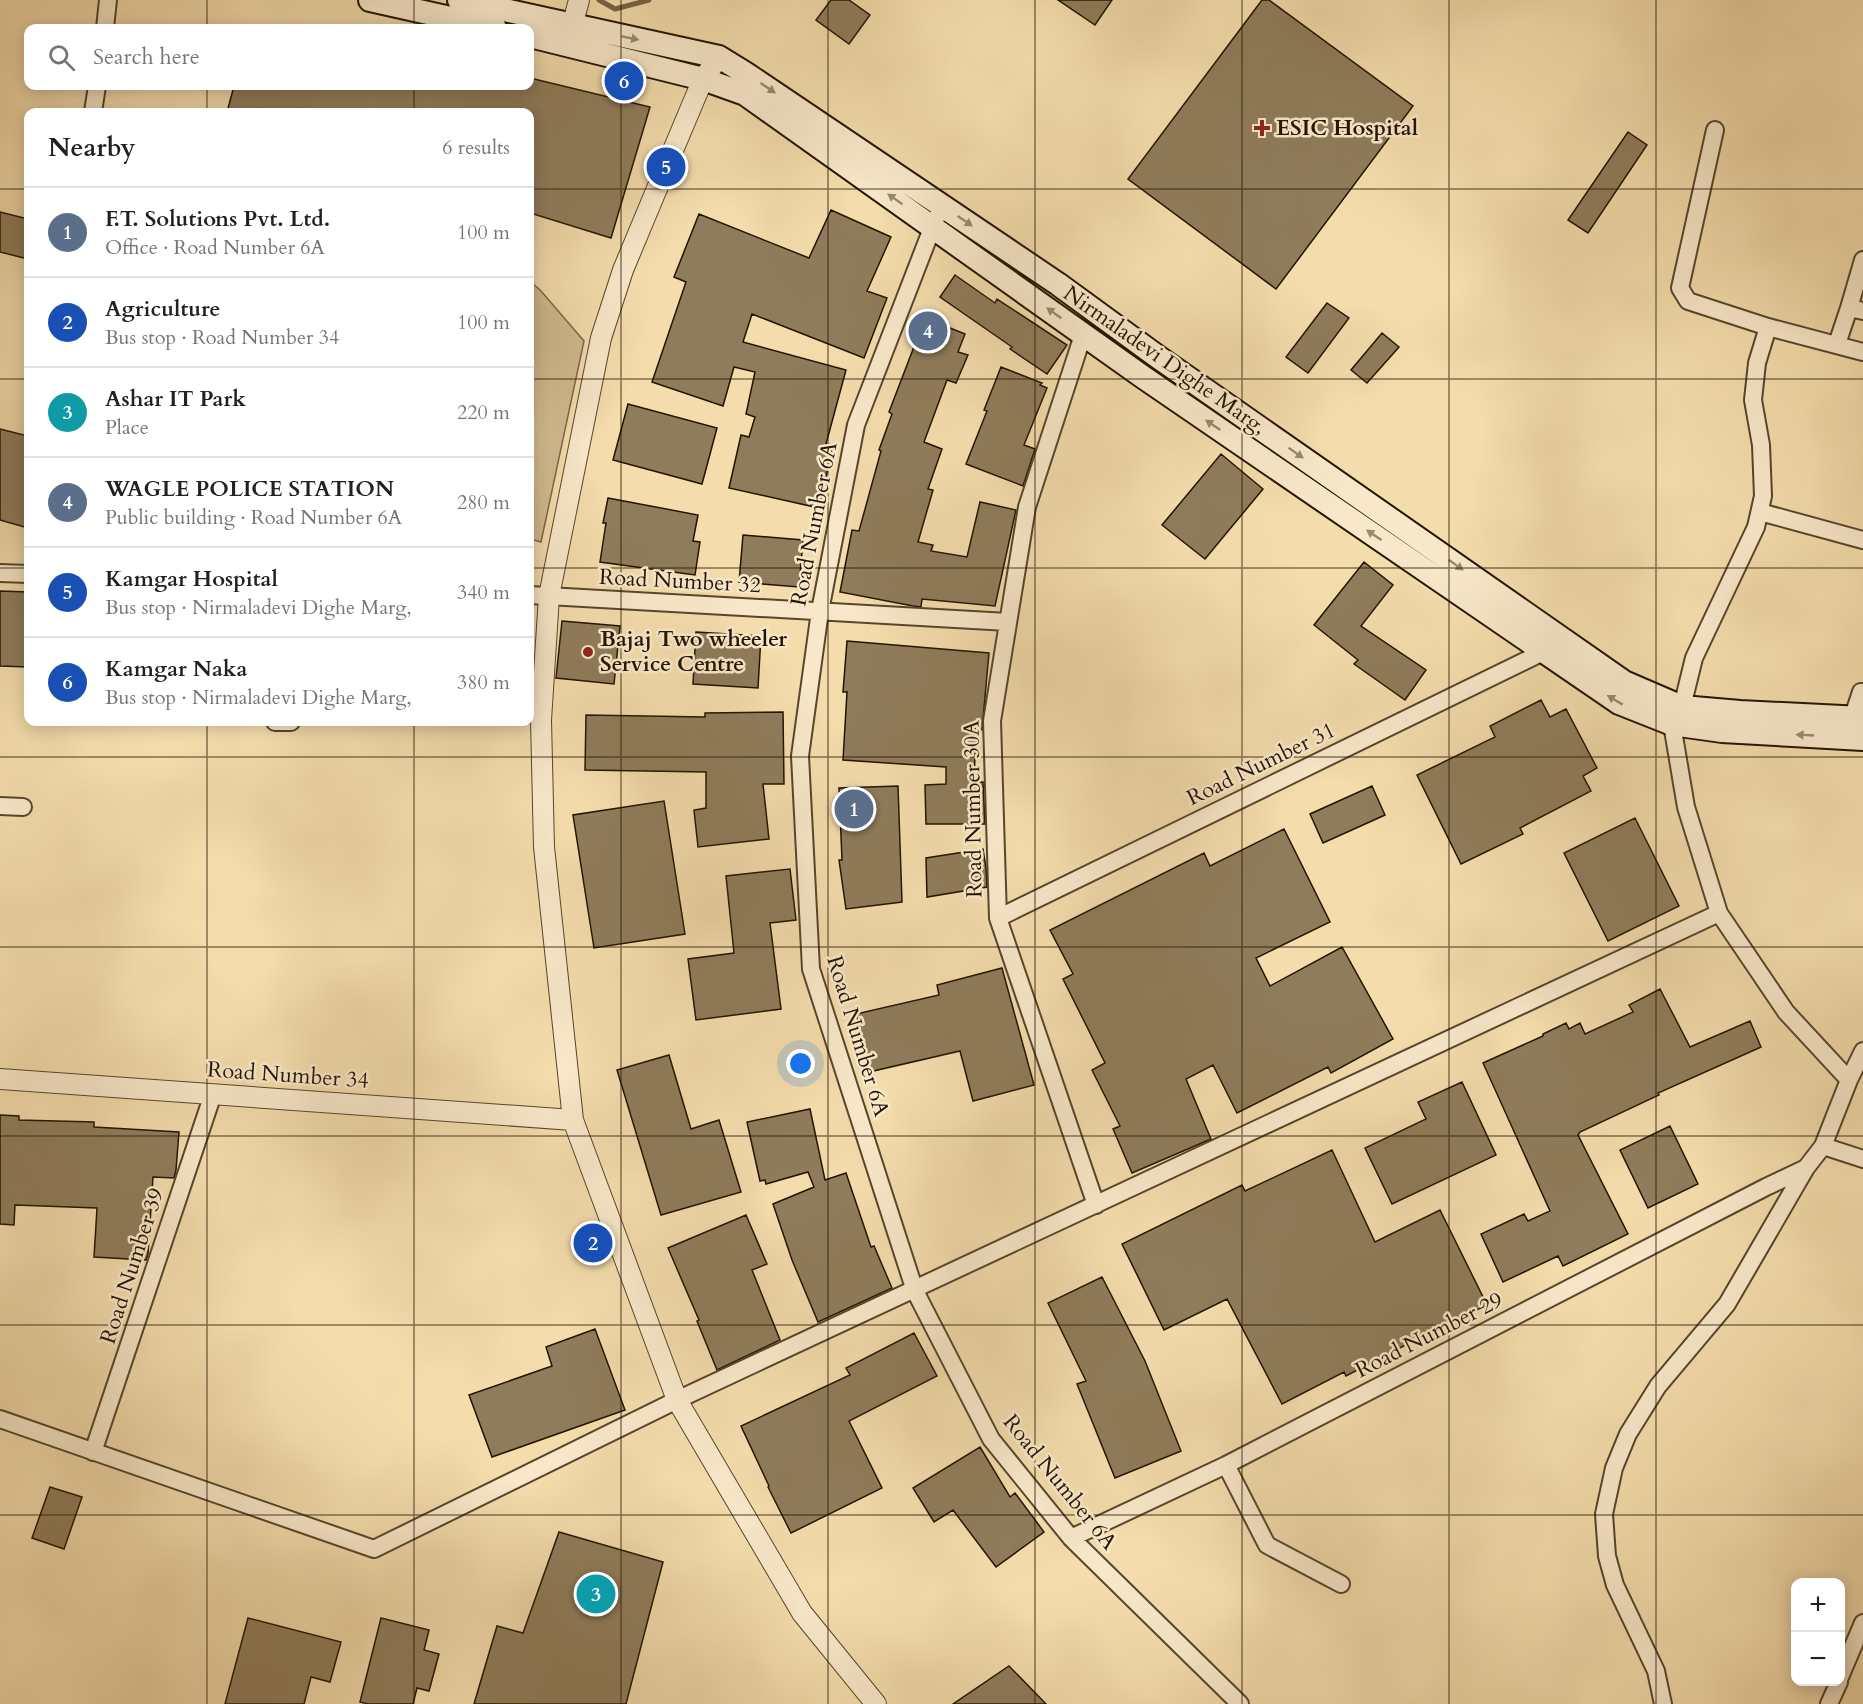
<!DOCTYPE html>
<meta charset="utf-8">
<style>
:root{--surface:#fff;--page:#f2f2f2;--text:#202124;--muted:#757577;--line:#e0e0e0;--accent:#8f2418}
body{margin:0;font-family:Cardo,serif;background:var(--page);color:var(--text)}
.controls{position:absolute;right:18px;bottom:18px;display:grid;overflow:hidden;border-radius:12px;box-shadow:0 3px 15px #0003}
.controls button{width:54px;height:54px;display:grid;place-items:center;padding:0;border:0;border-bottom:2px solid var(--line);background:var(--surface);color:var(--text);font:30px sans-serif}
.you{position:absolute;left:801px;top:1064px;width:21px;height:21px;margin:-15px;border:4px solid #fff;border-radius:50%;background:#1a73e8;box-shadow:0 0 0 9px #1a73e833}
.badge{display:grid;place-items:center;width:39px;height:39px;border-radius:50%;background:var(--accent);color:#fff;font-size:20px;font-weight:700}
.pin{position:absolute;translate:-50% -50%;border:3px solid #fff;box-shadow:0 2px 6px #0006}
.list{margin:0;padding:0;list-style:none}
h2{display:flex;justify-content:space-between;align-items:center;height:78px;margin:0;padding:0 24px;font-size:26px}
h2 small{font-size:20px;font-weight:400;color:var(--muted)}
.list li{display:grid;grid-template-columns:39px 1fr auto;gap:18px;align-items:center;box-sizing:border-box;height:90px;padding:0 24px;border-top:2px solid var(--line)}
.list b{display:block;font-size:22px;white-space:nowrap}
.list p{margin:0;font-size:20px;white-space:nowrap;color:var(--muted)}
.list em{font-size:20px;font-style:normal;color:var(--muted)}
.icon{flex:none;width:33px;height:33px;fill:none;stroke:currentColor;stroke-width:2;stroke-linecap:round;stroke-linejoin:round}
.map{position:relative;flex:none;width:1863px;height:1704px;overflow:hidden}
.search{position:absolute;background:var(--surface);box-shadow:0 3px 15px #0003;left:24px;top:24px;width:510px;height:66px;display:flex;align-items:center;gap:15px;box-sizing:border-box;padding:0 21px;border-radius:12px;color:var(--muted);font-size:22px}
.panel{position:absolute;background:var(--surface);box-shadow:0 3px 15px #0003;left:24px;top:108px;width:510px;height:618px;border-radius:12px}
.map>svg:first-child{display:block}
.green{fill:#d0ba8f;stroke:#796748;stroke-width:1.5}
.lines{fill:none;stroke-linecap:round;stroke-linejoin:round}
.stream{stroke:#756345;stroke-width:5}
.building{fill:#8f7c5a;stroke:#221402;stroke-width:1.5}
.minor-casing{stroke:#56462c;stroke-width:20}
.tertiary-casing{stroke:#56462c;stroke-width:22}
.secondary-casing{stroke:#221402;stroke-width:26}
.minor{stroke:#f8e8c9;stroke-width:16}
.tertiary{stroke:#f8e8c9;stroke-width:20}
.secondary{stroke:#f8e8c9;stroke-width:22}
.oneway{fill:#98896f}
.grid{fill:none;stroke:#221402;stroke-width:1.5;stroke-opacity:0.55}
.poi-dot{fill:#8f2418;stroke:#f8e8c9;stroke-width:2}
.labels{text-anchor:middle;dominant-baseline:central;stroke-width:5;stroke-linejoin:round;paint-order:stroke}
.poi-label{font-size:22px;font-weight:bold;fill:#221402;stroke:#f8e8c9;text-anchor:start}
.street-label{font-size:22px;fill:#221402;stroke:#f8e8c9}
</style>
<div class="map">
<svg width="1863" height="1704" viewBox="0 0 1863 1704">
<rect width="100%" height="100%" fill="#f4dcac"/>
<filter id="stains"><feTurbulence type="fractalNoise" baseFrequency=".00333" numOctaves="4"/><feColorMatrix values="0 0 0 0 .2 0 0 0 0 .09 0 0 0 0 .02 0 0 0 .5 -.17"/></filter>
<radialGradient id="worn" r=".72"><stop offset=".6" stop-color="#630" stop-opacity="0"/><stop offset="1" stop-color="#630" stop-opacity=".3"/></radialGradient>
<path class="green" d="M 530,281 L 541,291 L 584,341 L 541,542 L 530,539 Z"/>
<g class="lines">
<path class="stream" d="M 599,0 L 615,9 L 649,0"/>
</g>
<path class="building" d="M 831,0 L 849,0 L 870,15 L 849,44 L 816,20 Z
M 1058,0 L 1112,0 L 1095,25 Z
M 1262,0 L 1269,0 L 1413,106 L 1276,289 L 1128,179 Z
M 530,78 L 650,107 L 611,238 L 530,213 L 530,112 L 227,112 L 234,86 L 530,86 Z
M 1628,132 L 1647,145 L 1588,233 L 1568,220 Z
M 831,210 L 891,237 L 867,291 L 887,298 L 864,358 L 752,314 L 743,342 L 846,370 L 826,444 L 833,445 L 819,508 L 729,488 L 741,435 L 749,437 L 755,417 L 746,414 L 755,372 L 734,367 L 723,406 L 652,382 L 686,282 L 674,277 L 699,214 L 809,258 Z
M 0,212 L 28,219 L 28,259 L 0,252 Z
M 955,275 L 995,303 L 997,299 L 1067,345 L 1047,374 L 1010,349 L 1012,347 L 940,297 Z
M 1327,303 L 1349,318 L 1308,373 L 1286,357 Z
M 925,318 L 965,334 L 958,352 L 968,355 L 956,383 L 947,380 L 924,442 L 942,449 L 928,489 L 933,490 L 918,542 L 933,545 L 931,551 L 967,557 L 980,502 L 1016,510 L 995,606 L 922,599 L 921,607 L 913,606 L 840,592 L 852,530 L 859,531 L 881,451 L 879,450 L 892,414 L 889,412 Z
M 1382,333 L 1399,347 L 1367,383 L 1351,370 Z
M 1001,367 L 1042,383 L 1040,385 L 1047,388 L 1024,445 L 1035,449 L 1023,486 L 966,464 L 987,411 L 984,410 Z
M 628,404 L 717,428 L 702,484 L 613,460 Z
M 0,429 L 28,436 L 28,528 L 0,520 Z
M 1221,454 L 1263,489 L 1205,559 L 1162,525 Z
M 608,498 L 698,515 L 693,541 L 700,542 L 695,575 L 600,562 L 606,523 L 603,523 Z
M 743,535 L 803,540 L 799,587 L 739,582 Z
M 1364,562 L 1393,585 L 1361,626 L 1426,670 L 1405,700 L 1354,664 L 1358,660 L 1314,625 Z
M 0,591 L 28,592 L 28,667 L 0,666 Z
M 562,621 L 620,626 L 614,684 L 556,678 Z
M 696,632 L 761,636 L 758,688 L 693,684 Z
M 847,641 L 989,653 L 982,730 L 976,729 L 974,782 L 983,782 L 985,824 L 926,824 L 925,785 L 946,784 L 946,767 L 843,760 L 847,692 L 843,692 Z
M 1541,700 L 1550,717 L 1566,709 L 1597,768 L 1583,776 L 1591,791 L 1520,828 L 1523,834 L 1461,864 L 1417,775 L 1495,737 L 1490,726 Z
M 783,712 L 784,784 L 763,784 L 769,839 L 698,847 L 694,810 L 706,808 L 706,772 L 585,770 L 586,715 L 705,717 L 705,713 Z
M 898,786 L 902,902 L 846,909 L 839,860 L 842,860 L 839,788 Z
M 1372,786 L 1385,815 L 1323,843 L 1310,814 Z
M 664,801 L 685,934 L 594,948 L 573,815 Z
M 1635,818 L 1679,906 L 1608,941 L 1564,853 Z
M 1284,829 L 1330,922 L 1256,958 L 1270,986 L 1342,947 L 1393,1039 L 1331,1073 L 1328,1067 L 1237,1113 L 1213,1065 L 1186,1079 L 1211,1139 L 1132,1173 L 1113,1129 L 1120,1126 L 1092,1070 L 1105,1063 L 1063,979 L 1073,974 L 1050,930 L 1204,853 L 1210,866 Z
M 983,849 L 986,868 L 987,887 L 927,897 L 926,858 Z
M 790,869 L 796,920 L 770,923 L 781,1009 L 696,1020 L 688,959 L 734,953 L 726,876 Z
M 1002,968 L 1034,1085 L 973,1101 L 960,1051 L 869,1072 L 856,1014 L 939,995 L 937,985 Z
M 1660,989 L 1690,1047 L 1750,1021 L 1761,1047 L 1658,1093 L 1659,1095 L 1580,1132 L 1578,1135 L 1628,1234 L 1563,1266 L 1558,1256 L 1503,1282 L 1481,1234 L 1524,1214 L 1528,1221 L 1550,1211 L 1483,1063 L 1543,1036 L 1543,1034 L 1566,1023 L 1569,1029 L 1580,1023 L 1585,1034 L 1633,1012 L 1629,1005 Z
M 669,1055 L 691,1129 L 719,1120 L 741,1192 L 661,1215 L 617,1070 Z
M 1462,1082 L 1496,1155 L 1392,1204 L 1365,1148 L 1426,1119 L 1418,1102 Z
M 810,1109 L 825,1180 L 846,1173 L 871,1247 L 874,1246 L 892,1288 L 818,1322 L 792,1260 L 773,1204 L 814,1187 L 808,1172 L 766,1184 L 765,1180 L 760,1181 L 747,1122 Z
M 0,1115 L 19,1116 L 19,1120 L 94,1122 L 94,1127 L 179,1132 L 176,1170 L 174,1178 L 153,1177 L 148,1254 L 146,1260 L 94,1257 L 97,1208 L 15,1205 L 14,1225 L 0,1224 Z
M 1670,1126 L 1698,1184 L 1648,1208 L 1620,1150 Z
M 1332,1150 L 1375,1242 L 1440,1210 L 1487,1305 L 1419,1338 L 1346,1376 L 1344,1372 L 1282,1404 L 1227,1299 L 1164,1330 L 1122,1244 L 1242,1185 L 1245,1191 Z
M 746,1215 L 767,1264 L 752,1270 L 780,1340 L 717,1370 L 697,1321 L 699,1320 L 668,1248 Z
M 1102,1277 L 1145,1361 L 1181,1451 L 1115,1478 L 1077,1384 L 1086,1381 L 1048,1303 Z
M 595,1329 L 625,1410 L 492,1457 L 469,1395 L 552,1366 L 546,1347 Z
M 914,1333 L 937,1376 L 849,1421 L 882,1488 L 791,1533 L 768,1487 L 769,1486 L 741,1426 L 850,1375 L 846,1368 Z
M 980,1447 L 1010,1497 L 1015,1493 L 1044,1532 L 996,1567 L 953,1510 L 934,1522 L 913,1488 Z
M 50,1487 L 82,1497 L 64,1549 L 32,1538 Z
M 559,1532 L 663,1562 L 626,1704 L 474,1704 L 497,1626 L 523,1633 Z
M 248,1618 L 341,1642 L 330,1682 L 311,1677 L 304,1704 L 225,1704 Z
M 381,1618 L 429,1630 L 424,1650 L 439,1654 L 429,1691 L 417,1688 L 413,1704 L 368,1704 L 360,1702 Z
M 1009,1666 L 1046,1704 L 953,1704 Z"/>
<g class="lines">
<defs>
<path id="minor" d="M 105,28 L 108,0
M 93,112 L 97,86
M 1715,130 L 1680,288 L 1688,301 L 1768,327 L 1863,352
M 936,218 L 856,425 L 820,611 L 800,756 L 811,969 L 915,1291 L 991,1439 L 1071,1538 L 1240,1704
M 1863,260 L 1849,308 L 1863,311
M 1083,335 L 1027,507 L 992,721 L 998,918 L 1096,1205
M 1837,344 L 1849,308
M 1760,512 L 1863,540
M 0,573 L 28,574
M 530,595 L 1008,622
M 1853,716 L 1861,692 L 1863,692
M 275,722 L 291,722
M 0,806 L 23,807
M 998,918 L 1543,652
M 1849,1080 L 1863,1051
M 1823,1146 L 1863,1159
M 0,1419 L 374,1549 L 677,1400 L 1719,913
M 93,1452 L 213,1094
M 1226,1465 L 1267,1545 L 1341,1584
M 1071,1538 L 1226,1465 L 1766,1187 L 1806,1168
M 1840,1677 L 1863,1623
M 1663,1704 L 1656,1671 L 1615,1585 L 1607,1556 L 1604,1514 L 1614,1468 L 1628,1434 L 1658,1386 L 1727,1304 L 1806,1168 L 1823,1146 L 1849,1080 L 1786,1012 L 1719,913 L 1686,807 L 1672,724 L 1682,707 L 1694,658 L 1756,527 L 1763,496 L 1761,445 L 1753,400 L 1757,363 L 1768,327
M 1829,1704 L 1839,1682"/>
<path id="tertiary" d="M 569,38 L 579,0
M 719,57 L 703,79 L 666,167 L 623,270 L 601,338 L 549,596 L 541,720 L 544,847 L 573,1120 L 677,1400 L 802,1613 L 876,1704
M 0,1079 L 573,1120"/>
<path id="secondary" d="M 370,0 L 495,28
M 459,0 L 719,57 L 745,73 L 1058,284 L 1158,357 L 1624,682 L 1682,707 L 1740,712 L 1863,718
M 530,36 L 703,79 L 745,94 L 1143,377 L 1619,703 L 1672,724 L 1722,731 L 1863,739"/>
</defs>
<use href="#minor" class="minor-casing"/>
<use href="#tertiary" class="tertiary-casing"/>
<use href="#secondary" class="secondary-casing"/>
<use href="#minor" class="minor"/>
<use href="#tertiary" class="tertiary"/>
<use href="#secondary" class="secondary"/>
</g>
<defs><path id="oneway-solid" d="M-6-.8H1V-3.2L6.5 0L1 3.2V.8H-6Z" transform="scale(1.5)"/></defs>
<g class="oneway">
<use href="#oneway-solid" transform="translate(630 38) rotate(12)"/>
<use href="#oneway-solid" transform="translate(768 88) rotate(34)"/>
<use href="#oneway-solid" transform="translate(895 199) rotate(-145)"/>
<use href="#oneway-solid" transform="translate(965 221) rotate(34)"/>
<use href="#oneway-solid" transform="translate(1054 313) rotate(-144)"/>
<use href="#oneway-solid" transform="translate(1213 425) rotate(-146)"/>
<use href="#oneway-solid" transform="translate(1296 453) rotate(35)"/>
<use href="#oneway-solid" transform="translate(1374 535) rotate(-146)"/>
<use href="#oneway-solid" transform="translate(1456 565) rotate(35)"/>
<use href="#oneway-solid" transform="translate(1615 700) rotate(-149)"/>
<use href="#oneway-solid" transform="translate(1805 735) rotate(-177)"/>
</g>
<path class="grid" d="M 207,0 L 207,28M 414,0 L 414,28M 621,0 L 621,1704M 828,0 L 828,1704M 1035,0 L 1035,1704M 1242,0 L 1242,1704M 1449,0 L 1449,1704M 1656,0 L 1656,1704M 207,86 L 207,112M 414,86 L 414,112M 0,189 L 28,189M 530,189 L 1863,189M 0,379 L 28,379M 530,379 L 1863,379M 0,568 L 28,568M 530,568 L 1863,568M 207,722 L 207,1704M 414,722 L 414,1704M 0,757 L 1863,757M 0,947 L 1863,947M 0,1136 L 1863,1136M 0,1325 L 1863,1325M 0,1515 L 1863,1515"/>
<g class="poi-dot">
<path d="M1259 119h6v6h6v6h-6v6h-6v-6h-6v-6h6z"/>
<circle cx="588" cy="652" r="6"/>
</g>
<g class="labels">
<g class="poi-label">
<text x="1276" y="128">ESIC Hospital</text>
<text x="600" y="639">Bajaj Two wheeler<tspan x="600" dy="25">Service Centre</tspan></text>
</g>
<g class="street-label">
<text transform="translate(1165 360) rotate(35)">Nirmaladevi Dighe Marg,</text>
<text transform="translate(814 524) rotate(-79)">Road Number 6A</text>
<text transform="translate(680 581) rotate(3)">Road Number 32</text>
<text transform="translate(1261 764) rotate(-26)">Road Number 31</text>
<text transform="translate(973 809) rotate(-91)">Road Number 30A</text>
<text transform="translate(858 1036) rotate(73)">Road Number 6A</text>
<text transform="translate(288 1075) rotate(4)">Road Number 34</text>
<text transform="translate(132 1266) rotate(-72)">Road Number 39</text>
<text transform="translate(1429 1335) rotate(-27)">Road Number 29</text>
<text transform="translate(1060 1482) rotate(51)">Road Number 6A</text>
</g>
</g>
<rect width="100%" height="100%" filter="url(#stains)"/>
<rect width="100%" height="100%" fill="url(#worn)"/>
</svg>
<div class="controls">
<button>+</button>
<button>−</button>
</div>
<div class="you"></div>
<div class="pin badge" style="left:854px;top:809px;background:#5c6f8a">1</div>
<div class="pin badge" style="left:593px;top:1243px;background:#1a4fb4">2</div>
<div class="pin badge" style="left:596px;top:1594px;background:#0f9aa8">3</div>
<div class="pin badge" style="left:928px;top:331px;background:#5c6f8a">4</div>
<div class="pin badge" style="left:666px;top:167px;background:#1a4fb4">5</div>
<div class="pin badge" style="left:624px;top:81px;background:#1a4fb4">6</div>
<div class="search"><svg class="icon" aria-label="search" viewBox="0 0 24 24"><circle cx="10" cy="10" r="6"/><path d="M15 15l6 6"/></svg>Search here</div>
<section class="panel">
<h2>Nearby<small>6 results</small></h2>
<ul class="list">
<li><span class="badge" style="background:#5c6f8a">1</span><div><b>F.T. Solutions Pvt. Ltd.</b><p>Office · Road Number 6A</p></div><em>100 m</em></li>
<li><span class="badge" style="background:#1a4fb4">2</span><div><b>Agriculture</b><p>Bus stop · Road Number 34</p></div><em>100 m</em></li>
<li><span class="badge" style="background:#0f9aa8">3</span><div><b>Ashar IT Park</b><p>Place</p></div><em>220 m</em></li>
<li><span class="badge" style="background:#5c6f8a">4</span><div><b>WAGLE POLICE STATION</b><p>Public building · Road Number 6A</p></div><em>280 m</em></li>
<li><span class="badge" style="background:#1a4fb4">5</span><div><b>Kamgar Hospital</b><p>Bus stop · Nirmaladevi Dighe Marg,</p></div><em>340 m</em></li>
<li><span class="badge" style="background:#1a4fb4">6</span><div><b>Kamgar Naka</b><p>Bus stop · Nirmaladevi Dighe Marg,</p></div><em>380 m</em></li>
</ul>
</section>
</div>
